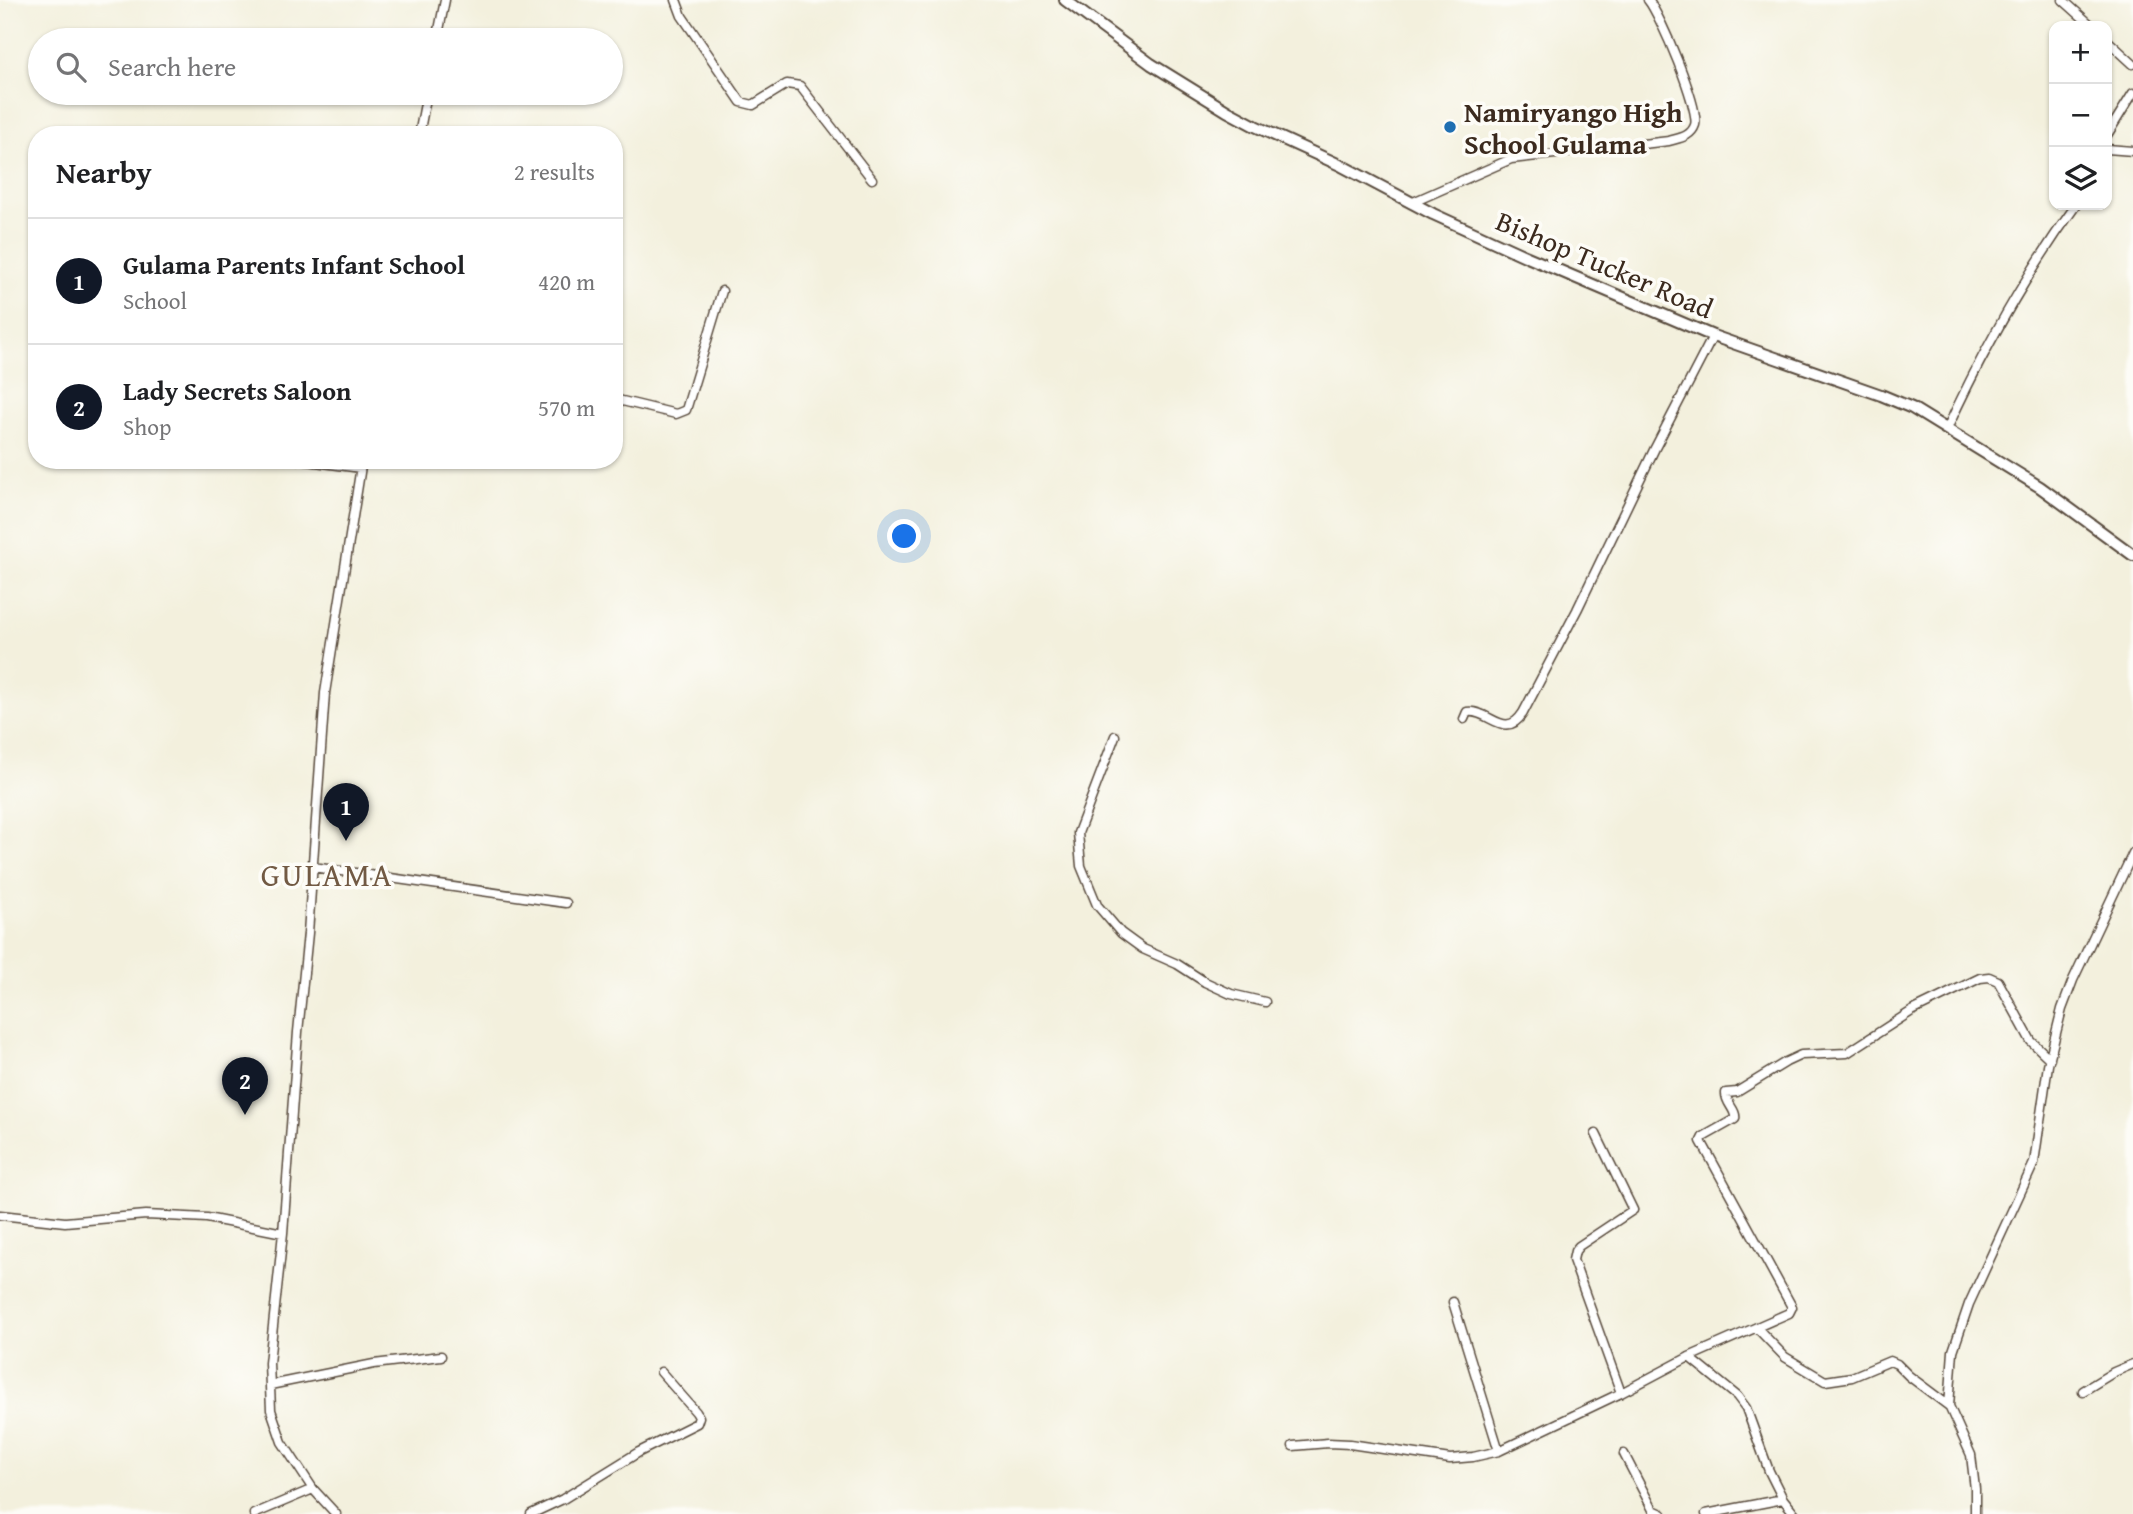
<!DOCTYPE html>
<meta charset="utf-8">
<style>
:root{--surface:#fff;--page:#f6f6f6;--text:#202124;--muted:#757577;--line:#e0e0e0;--accent:#111827}
body{margin:0;font-family:"Gentium Book Plus",serif;background:var(--page);color:var(--text)}
.controls{position:absolute;right:21px;top:21px;display:grid;overflow:hidden;border-radius:14px;box-shadow:0 2px 5px #0004}
.controls button{width:63px;height:63px;display:grid;place-items:center;padding:0;border:0;border-bottom:2px solid var(--line);background:var(--surface);color:var(--text);font:35px sans-serif}
.you{position:absolute;left:905px;top:537px;width:24px;height:24px;margin:-18px;border:5px solid #fff;border-radius:50%;background:#1a73e8;box-shadow:0 0 0 10px #1a73e833}
.badge{display:grid;place-items:center;width:46px;height:46px;border-radius:50%;background:var(--accent);color:#fff;font-size:23px;font-weight:700}
.pin{position:absolute;translate:-50% -58px;filter:drop-shadow(0 2px 4px #0008)}
.pin::after{content:'';position:absolute;top:37px;width:24px;height:21px;background:inherit;clip-path:polygon(0 0,100% 0,50% 100%)}
.list{margin:0;padding:0;list-style:none}
h2{display:flex;justify-content:space-between;align-items:center;height:91px;margin:0;padding:0 28px;font-size:30px}
h2 small{font-size:23px;font-weight:400;color:var(--muted)}
.list li{display:grid;grid-template-columns:46px 1fr auto;gap:21px;align-items:center;box-sizing:border-box;height:126px;padding:0 28px;border-top:2px solid var(--line)}
.list b{display:block;font-size:26px;white-space:nowrap}
.list p{margin:0;font-size:23px;white-space:nowrap;color:var(--muted)}
.list em{font-size:23px;font-style:normal;color:var(--muted)}
.icon{flex:none;width:38px;height:38px;fill:none;stroke:currentColor;stroke-width:2;stroke-linecap:round;stroke-linejoin:round}
.map{position:relative;flex:none;width:2133px;height:1514px;overflow:hidden}
.search{position:absolute;background:var(--surface);box-shadow:0 2px 5px #0004;left:28px;top:28px;width:595px;height:77px;display:flex;align-items:center;gap:18px;box-sizing:border-box;padding:0 24px;border-radius:38px;color:var(--muted);font-size:26px}
.panel{position:absolute;background:var(--surface);box-shadow:0 2px 5px #0004;left:28px;top:126px;width:595px;height:343px;border-radius:28px}
.map>svg:first-child{display:block}
.lines{fill:none;stroke-linecap:round;stroke-linejoin:round}
.minor-casing{stroke:#57483b;stroke-width:11}
.secondary-casing{stroke:#57483b;stroke-width:14}
.minor{stroke:#fff;stroke-width:8}
.secondary{stroke:#fff;stroke-width:10}
.poi-dot{fill:#1f6fb2;stroke:#fdfcf7;stroke-width:2.5}
.labels{text-anchor:middle;dominant-baseline:central;stroke-width:7;stroke-linejoin:round;paint-order:stroke}
.poi-label{font-size:28px;font-weight:bold;fill:#3b2a1e;stroke:#fdfcf7;text-anchor:start}
.street-label{font-size:28px;fill:#3b2a1e;stroke:#fdfcf7}
.quarter-label{font-size:32px;letter-spacing:2px;fill:#725a44;stroke:#fdfcf7}
</style>
<div class="map">
<svg width="2133" height="1514" viewBox="0 0 2133 1514">
<rect width="100%" height="100%" fill="#fdfcf7"/>
<filter id="ink" filterUnits="userSpaceOnUse"><feTurbulence type="fractalNoise" baseFrequency=".0143" numOctaves="2"/><feDisplacementMap in="SourceGraphic" scale="14" xChannelSelector="R" yChannelSelector="G"/><feConvolveMatrix kernelMatrix="1 2 1 2 8 2 1 2 1" color-interpolation-filters="sRGB"/></filter>
<filter id="wash" filterUnits="userSpaceOnUse"><feTurbulence type="fractalNoise" baseFrequency=".00686" numOctaves="4" result="noise"/><feDisplacementMap in="SourceGraphic" scale="28" xChannelSelector="R" yChannelSelector="G"/><feGaussianBlur stdDeviation="1.57" result="paint"/><feColorMatrix in="noise" values="0 0 0 0 0 0 0 0 0 0 0 0 0 0 0 0 0 1.4 0 .05"/><feComposite in="paint" operator="in"/></filter>
<g filter="url(#wash)">
<rect width="100%" height="100%" fill="#f3f0dd"/>
</g>
<g filter="url(#ink)">
<g class="lines">
<defs>
<path id="minor" d="M 676,0 L 682,16 L 741,102 L 753,105 L 787,84 L 800,86 L 872,179
M 2063,0 L 2092,26
M 437,40 L 445,0
M 2107,40 L 2133,64
M 419,135 L 427,93
M 2107,135 L 2133,93
M 2107,149 L 2133,151
M 1411,203 L 1511,159 L 1669,141 C 1679,138 1691,137 1695,125 C 1700,109 1660,14 1648,0
M 614,399 L 676,414 L 686,410 L 722,291
M 1947,429 C 1983,351 2026,274 2076,205
M 300,460 L 361,468
M 1464,719 L 1467,712 C 1489,709 1505,741 1523,713 L 1577,610 L 1655,448 L 1713,336
M 1115,736 L 1078,833 L 1081,866 L 1097,905 L 1121,933 L 1143,949 L 1177,964 L 1205,982 L 1231,994 L 1265,1002
M 313,867 L 566,903
M 1596,1134 L 1633,1210 L 1579,1246 L 1575,1251 L 1573,1260 L 1621,1393
M 0,1215 L 65,1222 L 146,1215 L 207,1218 L 283,1233
M 1453,1302 L 1499,1451
M 1757,1328 L 1785,1357 L 1825,1381 L 1852,1377 L 1890,1361 L 1897,1364 L 1909,1376 L 1949,1406
M 1689,1357 L 1737,1396 L 1746,1408 L 1769,1471 L 1783,1499 L 1795,1514
M 270,1385 L 374,1364 L 441,1356
M 2083,1391 L 2114,1372 L 2133,1364
M 1293,1446 L 1328,1443 L 1350,1444 L 1450,1459 L 1473,1457 L 1499,1451 L 1621,1393 L 1689,1357 L 1789,1313 L 1792,1307 L 1701,1141 L 1703,1137 L 1735,1119 C 1737,1110 1725,1103 1726,1093 L 1737,1092 L 1786,1062 L 1801,1055 L 1847,1053 L 1912,1011 L 1980,978 L 1989,977 L 1998,981 L 2031,1041 L 2050,1059
M 1624,1454 L 1653,1510 L 1662,1514
M 254,1514 L 313,1489
M 336,1514 L 313,1489 L 282,1442 L 271,1410 L 269,1363 L 283,1233 L 298,1032 L 308,933 L 325,693 L 362,460
M 531,1514 L 563,1499 L 639,1452 L 697,1423 L 699,1417 L 696,1412 L 661,1372
M 1706,1514 L 1783,1499
M 1975,1514 L 1975,1489 L 1971,1455 L 1949,1406 L 1953,1351 L 1969,1304 L 2034,1163 L 2048,1065 L 2062,1009 L 2073,980 L 2133,853"/>
<path id="secondary" d="M 1065,0 L 1151,64 L 1227,111 L 1255,126 L 1342,166 L 1433,214 L 1525,256 L 1713,336 L 1881,395 L 1912,408 L 2040,487 L 2133,555"/>
</defs>
<use href="#minor" class="minor-casing"/>
<use href="#secondary" class="secondary-casing"/>
<use href="#minor" class="minor"/>
<use href="#secondary" class="secondary"/>
</g>
</g>
<circle class="poi-dot" cx="1450" cy="127" r="7"/>
<g class="labels">
<g class="poi-label">
<text x="1464" y="111">Namiryango High<tspan x="1464" dy="32">School Gulama</tspan></text>
</g>
<g class="street-label">
<text transform="translate(1605 264) rotate(23)">Bishop Tucker Road</text>
</g>
<g class="quarter-label">
<text x="327" y="874">GULAMA</text>
</g>
</g>
</svg>
<div class="controls">
<button>+</button>
<button>−</button>
<button><svg class="icon" aria-label="layers" viewBox="0 0 24 24"><path d="M12 4l9 5-9 5-9-5zM3 14l9 5 9-5"/></svg></button>
</div>
<div class="you"></div>
<div class="pin badge" style="left:346px;top:841px">1</div>
<div class="pin badge" style="left:245px;top:1115px">2</div>
<div class="search"><svg class="icon" aria-label="search" viewBox="0 0 24 24"><circle cx="10" cy="10" r="6"/><path d="M15 15l6 6"/></svg>Search here</div>
<section class="panel">
<h2>Nearby<small>2 results</small></h2>
<ul class="list">
<li><span class="badge">1</span><div><b>Gulama Parents Infant School</b><p>School</p></div><em>420 m</em></li>
<li><span class="badge">2</span><div><b>Lady Secrets Saloon</b><p>Shop</p></div><em>570 m</em></li>
</ul>
</section>
</div>
